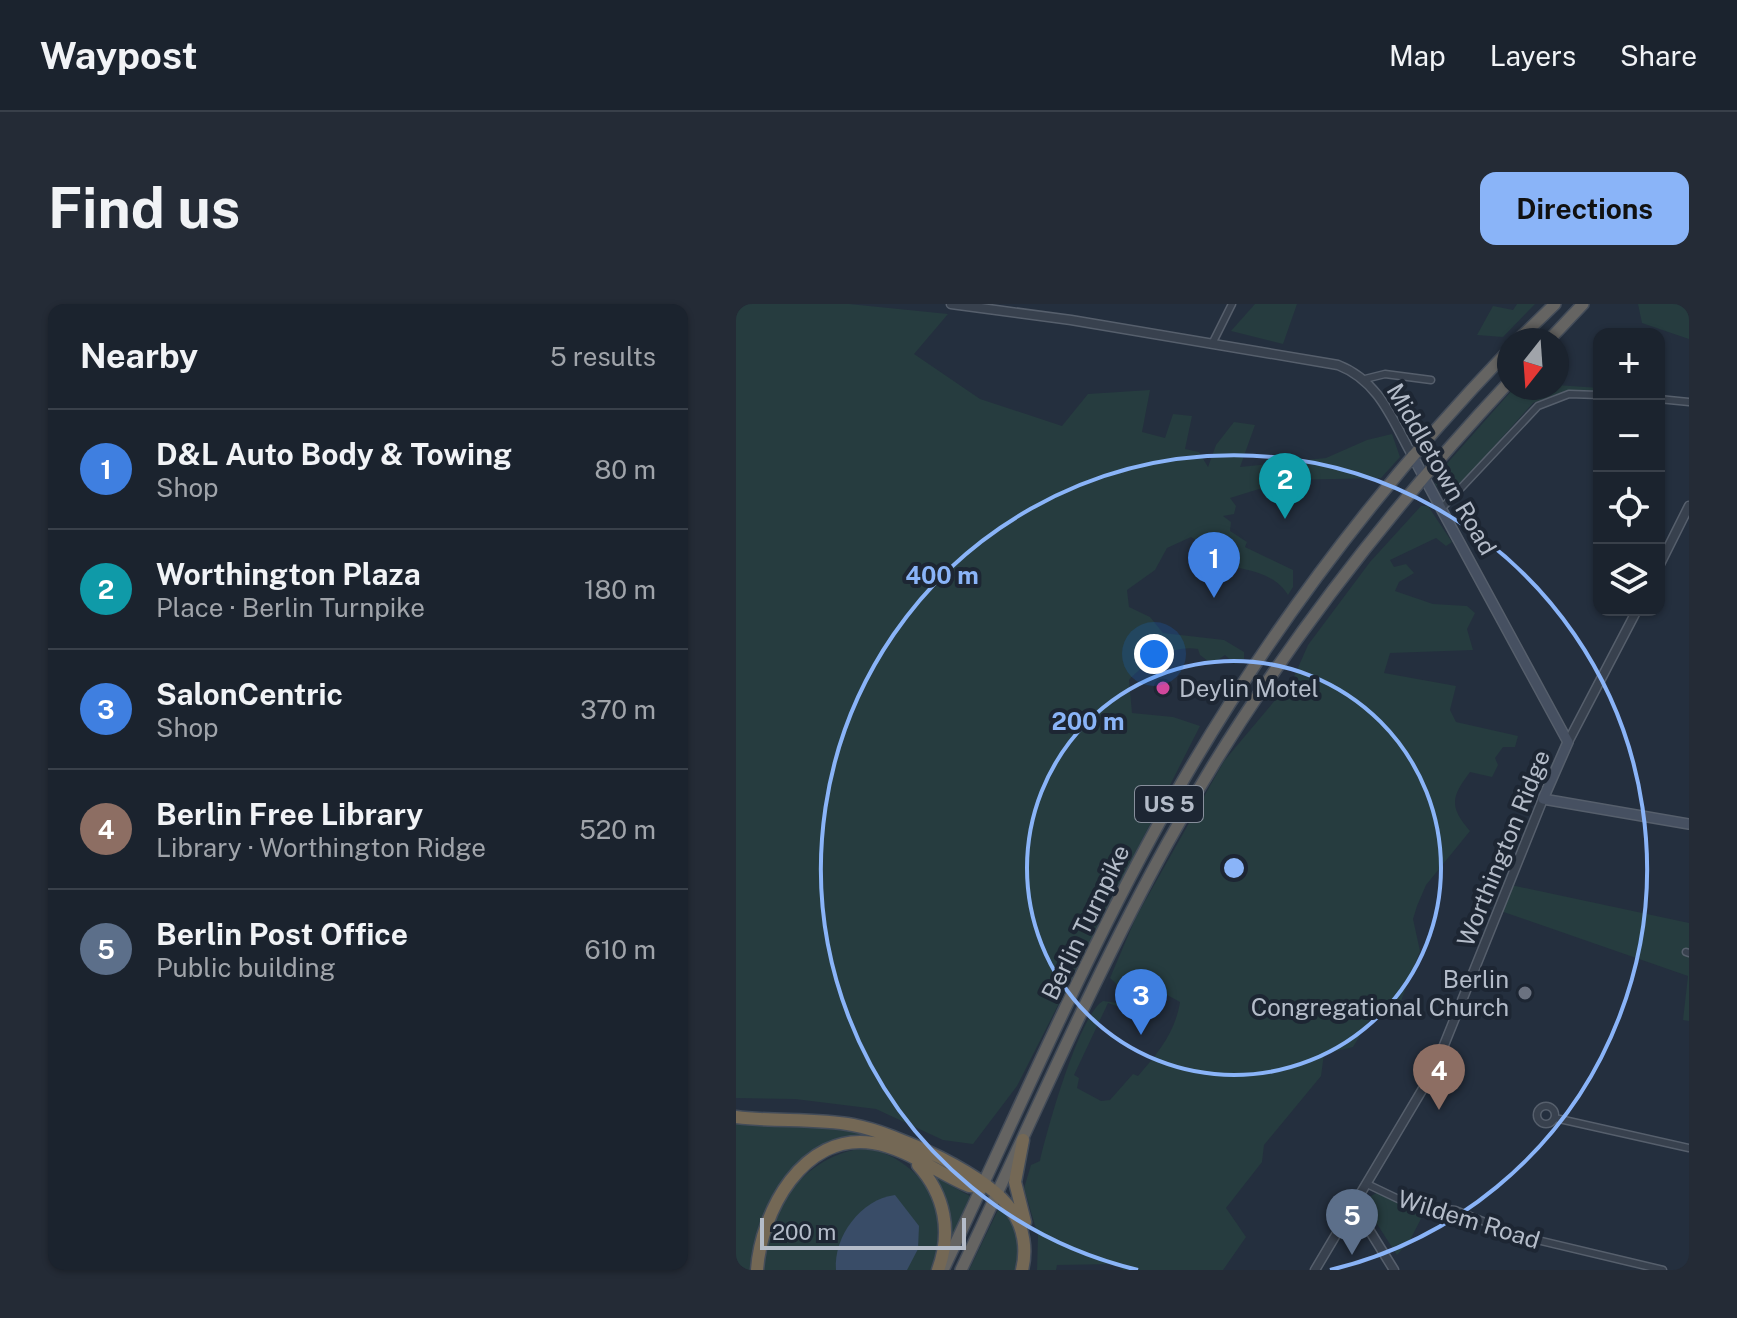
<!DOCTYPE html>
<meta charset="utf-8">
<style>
:root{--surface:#1b232e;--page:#242b36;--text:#f1f3f6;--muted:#a0a4aa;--line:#39404a;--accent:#8ab4f8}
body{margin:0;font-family:"Public Sans",sans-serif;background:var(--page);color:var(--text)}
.controls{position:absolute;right:24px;top:24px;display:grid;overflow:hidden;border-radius:16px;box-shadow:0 2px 6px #0004}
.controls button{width:72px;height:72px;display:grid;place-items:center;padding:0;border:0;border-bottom:2px solid var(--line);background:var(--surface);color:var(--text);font:40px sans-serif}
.compass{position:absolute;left:761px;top:24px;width:72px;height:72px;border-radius:50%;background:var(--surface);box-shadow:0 2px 6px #0004;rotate:197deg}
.scale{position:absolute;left:24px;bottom:20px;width:206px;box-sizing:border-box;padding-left:8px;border:4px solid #b4bcc9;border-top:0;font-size:22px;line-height:28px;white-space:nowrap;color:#b4bcc9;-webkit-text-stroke:6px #1d2633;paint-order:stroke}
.you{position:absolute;left:418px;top:350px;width:28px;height:28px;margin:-20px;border:6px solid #fff;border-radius:50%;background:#1a73e8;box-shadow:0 0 0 12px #1a73e833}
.badge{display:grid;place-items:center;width:52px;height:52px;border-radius:50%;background:var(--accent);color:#fff;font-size:26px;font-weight:700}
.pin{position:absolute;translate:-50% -66px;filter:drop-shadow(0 2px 4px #0008)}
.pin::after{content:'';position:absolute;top:42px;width:28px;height:24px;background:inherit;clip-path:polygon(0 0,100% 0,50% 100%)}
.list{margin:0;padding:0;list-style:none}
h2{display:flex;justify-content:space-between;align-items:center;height:104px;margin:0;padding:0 32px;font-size:34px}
h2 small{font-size:26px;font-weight:400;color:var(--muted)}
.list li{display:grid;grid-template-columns:52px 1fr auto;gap:24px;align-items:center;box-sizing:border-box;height:120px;padding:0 32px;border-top:2px solid var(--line)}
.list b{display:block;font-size:30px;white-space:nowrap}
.list p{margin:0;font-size:26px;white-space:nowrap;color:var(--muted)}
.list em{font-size:26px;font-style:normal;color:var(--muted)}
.icon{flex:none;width:44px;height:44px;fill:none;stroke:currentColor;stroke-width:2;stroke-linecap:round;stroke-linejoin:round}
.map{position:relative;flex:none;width:953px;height:966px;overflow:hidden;border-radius:16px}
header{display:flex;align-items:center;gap:48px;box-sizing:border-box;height:112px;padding:0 40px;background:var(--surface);border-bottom:2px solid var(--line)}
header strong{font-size:38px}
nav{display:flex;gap:44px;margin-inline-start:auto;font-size:28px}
.intro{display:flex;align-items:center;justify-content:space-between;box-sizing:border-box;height:192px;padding:0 48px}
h1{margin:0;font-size:56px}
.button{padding:20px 36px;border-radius:16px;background:var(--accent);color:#111;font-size:28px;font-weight:700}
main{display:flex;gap:48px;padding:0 48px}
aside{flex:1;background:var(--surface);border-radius:16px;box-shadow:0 2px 6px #0004}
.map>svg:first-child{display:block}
.green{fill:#263c3f}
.water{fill:#394c67}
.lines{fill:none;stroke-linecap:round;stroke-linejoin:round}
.minor-casing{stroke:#565f6c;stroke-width:9}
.tertiary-casing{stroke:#565f6c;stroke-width:11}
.secondary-casing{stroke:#565f6c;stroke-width:12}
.trunk-casing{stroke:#434c59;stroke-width:14}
.motorway-casing{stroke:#434c59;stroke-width:15}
.minor{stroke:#38414e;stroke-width:6}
.tertiary{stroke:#38414e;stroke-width:8}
.secondary{stroke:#465061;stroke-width:9}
.trunk{stroke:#656462;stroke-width:11}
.motorway{stroke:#746855;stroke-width:12}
.ring{fill:none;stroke:#8ab4f8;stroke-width:4}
.hotel-dot{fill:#d1479c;stroke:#1d2633;stroke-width:3}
.worship-dot{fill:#6b7280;stroke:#1d2633;stroke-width:3}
.labels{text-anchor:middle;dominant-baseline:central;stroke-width:8;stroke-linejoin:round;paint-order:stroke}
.shield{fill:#1d2633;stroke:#878f9c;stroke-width:2}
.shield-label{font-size:22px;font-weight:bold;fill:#b4bcc9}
.street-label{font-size:24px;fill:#b4bcc9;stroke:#1d2633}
.poi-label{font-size:24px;fill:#b4bcc9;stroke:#1d2633;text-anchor:start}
.centre{fill:#8ab4f8;stroke:#1d2633;stroke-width:4}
.ring-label{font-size:24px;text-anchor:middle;font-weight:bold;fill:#8ab4f8;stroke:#1d2633;stroke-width:8;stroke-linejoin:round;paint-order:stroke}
</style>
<header>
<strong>Waypost</strong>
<nav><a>Map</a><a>Layers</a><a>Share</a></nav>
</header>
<div class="intro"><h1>Find us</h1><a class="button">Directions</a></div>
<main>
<aside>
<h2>Nearby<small>5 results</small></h2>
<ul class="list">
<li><span class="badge" style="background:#3f7fe0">1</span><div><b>D&amp;L Auto Body &amp; Towing</b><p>Shop</p></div><em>80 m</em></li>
<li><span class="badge" style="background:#0f9aa8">2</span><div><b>Worthington Plaza</b><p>Place · Berlin Turnpike</p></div><em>180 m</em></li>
<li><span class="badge" style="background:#3f7fe0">3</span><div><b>SalonCentric</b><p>Shop</p></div><em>370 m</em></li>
<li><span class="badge" style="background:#8d6e63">4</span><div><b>Berlin Free Library</b><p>Library · Worthington Ridge</p></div><em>520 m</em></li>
<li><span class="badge" style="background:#5c6f8a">5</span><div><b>Berlin Post Office</b><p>Public building</p></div><em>610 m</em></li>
</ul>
</aside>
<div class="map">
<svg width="953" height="966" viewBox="0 0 953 966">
<rect width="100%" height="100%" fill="#242f3e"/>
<path class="green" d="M 0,0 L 113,0 L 212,10 L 178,50 L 244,95 L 326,122 L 352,90 L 414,86 L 406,128 L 429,134 L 437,110 L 456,112 L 449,145 L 463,148 L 472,163 L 480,141 L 498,118 L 519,121 L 504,163 L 590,154 L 631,136 L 656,130 L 664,153 L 645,174 L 552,176 L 494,194 L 500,202 L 498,210 L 487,212 L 495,218 L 494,227 L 511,238 L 509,243 L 557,266 L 557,283 L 552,291 C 537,266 504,265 478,259 L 472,243 L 455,233 L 431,244 L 419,266 L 391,286 L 393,303 L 414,313 L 427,329 L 488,336 L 508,348 L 508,355 L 499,360 L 489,351 L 476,360 L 464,351 L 462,345 C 438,340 409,358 393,376 L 396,409 L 437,413 L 464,422 L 281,782 L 237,840 L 207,836 L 140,805 L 59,795 L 0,794 Z
M 519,0 L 561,0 L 547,40 L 495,27 Z
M 781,0 L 799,0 L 767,33 L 741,31 L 757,2 L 777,6 Z
M 902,0 L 953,0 L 953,35 L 906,19 Z
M 821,81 L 863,84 L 863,87 L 832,86 L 797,99 L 718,187 L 706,189 L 699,180 L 699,173 L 778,84 Z
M 685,202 L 692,202 L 716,238 L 710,242 L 700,234 L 654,256 L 658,263 L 670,260 L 678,269 L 663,278 L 659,287 L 697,300 L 731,302 L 739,309 L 731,325 L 737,346 L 654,349 L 648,369 L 720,382 L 714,406 L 720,418 L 782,432 L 779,443 L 767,443 L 759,454 L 762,461 L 756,473 L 734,468 C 715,493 713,503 734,527 L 690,581 L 681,602 L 677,615 L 684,647 L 665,697 L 642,702 L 617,743 L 588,750 L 585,772 L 528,841 L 526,858 L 490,904 L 510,933 L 487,966 L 387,966 L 381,960 L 321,961 L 320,966 L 301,966 L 302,932 L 288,884 L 295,861 L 304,857 C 311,826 343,711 367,697 L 390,700 L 389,705 L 372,699 L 338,771 L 343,774 L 341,784 L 365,797 L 374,796 L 397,770 L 402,772 C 422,749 439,729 444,698 L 420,685 L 405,690 L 391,690 L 374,674 L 400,613 L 488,457 L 557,375 L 572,341 L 634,258 Z
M 770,580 L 953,619 L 953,717 L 947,716 L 952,672 L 759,605 Z
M 0,819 L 111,824 L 135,832 C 123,834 109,833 98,836 C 47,850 19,919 17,966 L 0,966 Z
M 134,844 C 193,862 214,908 195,966 L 28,966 C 26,907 73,846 134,844 Z
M 199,873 L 234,892 L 214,938 L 198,876 Z
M 642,888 L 688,909 L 674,936 L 661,951 L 632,906 L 635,892 Z
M 267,903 C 282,919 286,945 280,966 L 233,966 L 262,906 Z"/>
<path class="water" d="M 159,891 L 183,922 L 182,945 L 171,966 L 100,966 C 97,933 125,895 159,891 Z"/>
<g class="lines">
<defs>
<path id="minor" d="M 476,40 L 496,0
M 629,75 L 649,70 L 695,76
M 923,95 L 953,98
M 707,203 L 802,102 L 833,90 L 863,91
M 950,648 L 953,649
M801 811a9 9 0 1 1 18 0a9 9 0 1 1-18 0Z
M 819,814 L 953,844
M 633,881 L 677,902 L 719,906 L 784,932 L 927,966"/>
<path id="tertiary" d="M 215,0 L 335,16 L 602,61 C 643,77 656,115 676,151
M 923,262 L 953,202
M 832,438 L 901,306
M 619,903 L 658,966
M 579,966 L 698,766 L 807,495"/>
<path id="secondary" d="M 676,151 L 832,438 L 807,495 L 953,520"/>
<path id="trunk" d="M 782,36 L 819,0
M 813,36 L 847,0
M 207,966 C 282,808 351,646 437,494 C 530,330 643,181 773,46
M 225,966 C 293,824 355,678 431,540 C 524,372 642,218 773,78"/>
<path id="motorway" d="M 0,813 C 39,818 79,814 117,821 C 160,829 253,871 276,907 C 288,924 291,946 286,966
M 287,836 L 279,878 L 289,918
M 182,861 C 209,891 216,928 202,966
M 21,966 C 25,908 67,828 137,839 C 170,844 202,869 233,882 L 247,883"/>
</defs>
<use href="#minor" class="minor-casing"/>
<use href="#tertiary" class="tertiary-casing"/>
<use href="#secondary" class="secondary-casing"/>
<use href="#trunk" class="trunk-casing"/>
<use href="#motorway" class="motorway-casing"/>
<use href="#minor" class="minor"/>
<use href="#tertiary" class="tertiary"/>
<use href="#secondary" class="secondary"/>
<use href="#trunk" class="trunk"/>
<use href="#motorway" class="motorway"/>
</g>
<g class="ring">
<circle cx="498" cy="564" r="207"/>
<path d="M402 966A413 413 0 1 1 594 966"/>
</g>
<circle class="hotel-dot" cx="427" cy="384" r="8"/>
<circle class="worship-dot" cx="789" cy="689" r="8"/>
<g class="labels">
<rect class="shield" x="399" y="482" width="68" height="36" rx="6"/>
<g class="shield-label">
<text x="433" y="500">US 5</text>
</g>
<g class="street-label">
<text transform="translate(706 165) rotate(60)">Middletown Road</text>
<text transform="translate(767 544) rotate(-68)">Worthington Ridge</text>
<text transform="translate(349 618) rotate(-64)">Berlin Turnpike</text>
<text transform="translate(733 915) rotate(17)">Wildem Road</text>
</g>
<g class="poi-label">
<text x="443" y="384">Deylin Motel</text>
<text x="773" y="675" text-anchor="end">Berlin<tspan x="773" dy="28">Congregational Church</tspan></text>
</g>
</g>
<circle cx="498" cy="564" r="12" class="centre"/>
<g class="ring-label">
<text x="206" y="280">400 m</text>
<text x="352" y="426">200 m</text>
</g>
</svg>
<div class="controls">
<button>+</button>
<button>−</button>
<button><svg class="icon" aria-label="locate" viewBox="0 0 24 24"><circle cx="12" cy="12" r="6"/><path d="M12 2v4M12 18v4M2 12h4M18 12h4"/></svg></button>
<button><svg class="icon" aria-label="layers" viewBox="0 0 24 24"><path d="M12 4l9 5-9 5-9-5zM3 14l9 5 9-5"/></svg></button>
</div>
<svg class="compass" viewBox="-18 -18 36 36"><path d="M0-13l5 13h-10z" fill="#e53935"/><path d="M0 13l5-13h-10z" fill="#a0a4aa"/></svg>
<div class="scale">200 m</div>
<div class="you"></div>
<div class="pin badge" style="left:478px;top:294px;background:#3f7fe0">1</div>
<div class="pin badge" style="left:549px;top:215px;background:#0f9aa8">2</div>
<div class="pin badge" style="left:405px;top:731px;background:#3f7fe0">3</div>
<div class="pin badge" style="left:703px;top:806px;background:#8d6e63">4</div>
<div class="pin badge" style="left:616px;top:951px;background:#5c6f8a">5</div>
</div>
</main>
